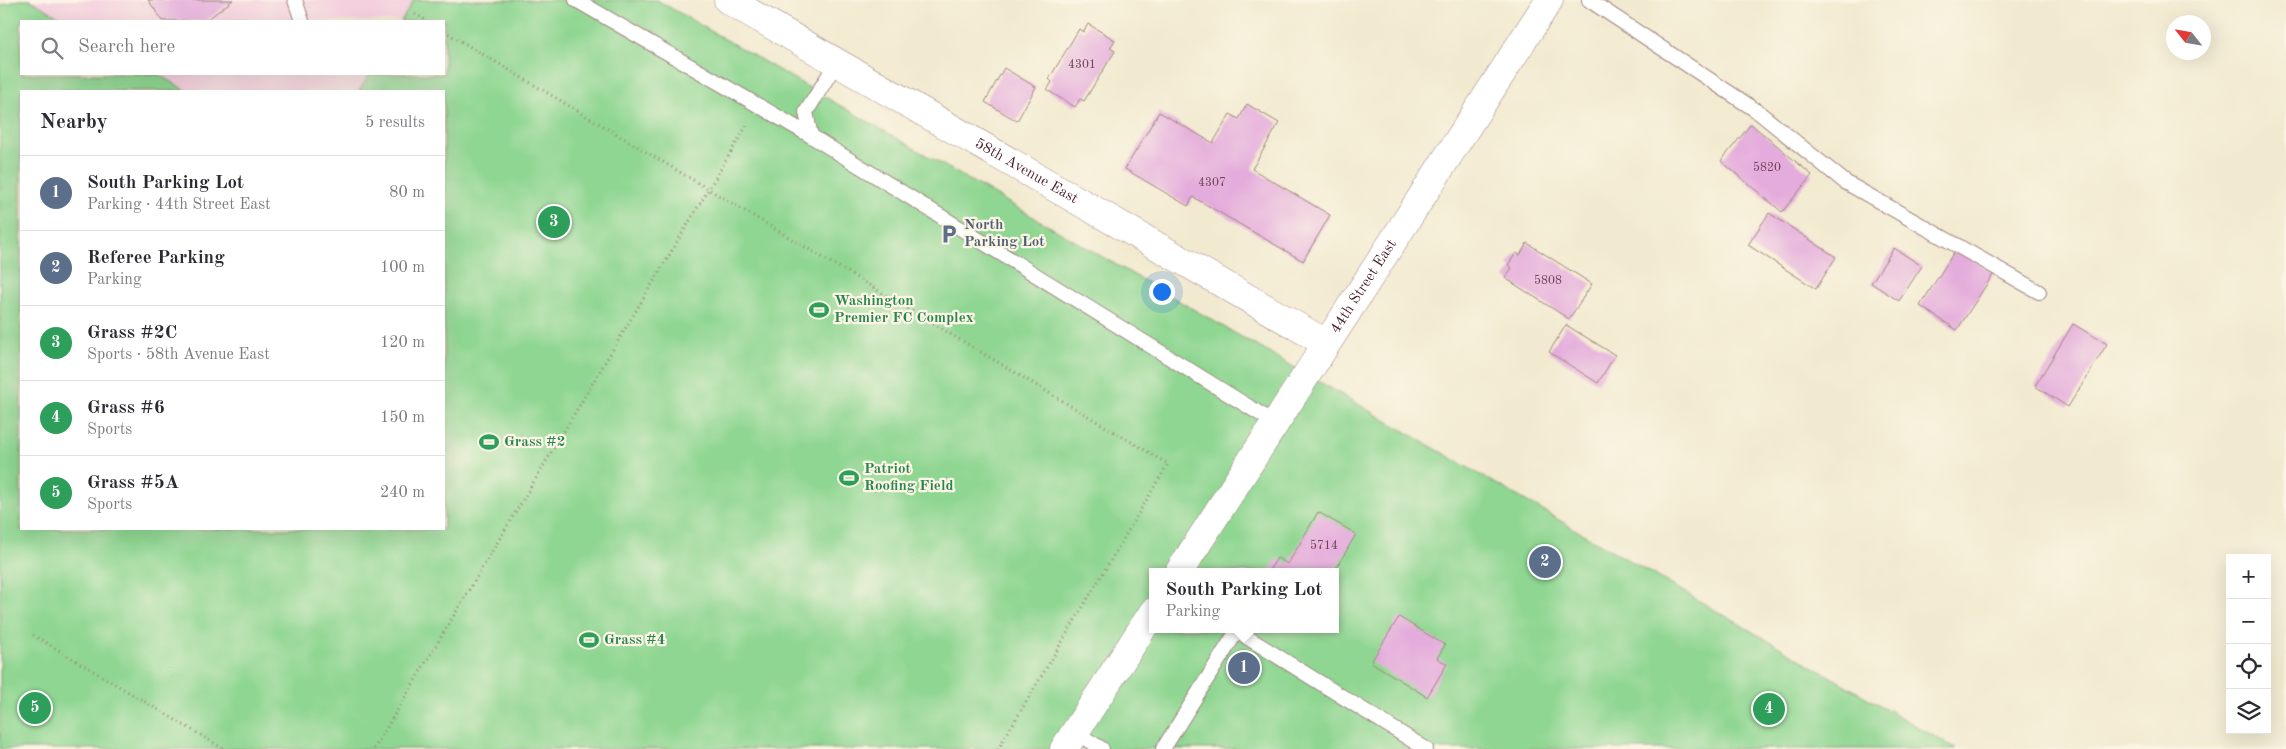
<!DOCTYPE html>
<meta charset="utf-8">
<style>
:root{--surface:#fff;--page:#f2f2f3;--text:#2b2b33;--muted:#7c7c81;--line:#e1e1e2;--accent:#b5179e}
body{margin:0;font-family:"Old Standard TT",serif;background:var(--page);color:var(--text)}
.controls{position:absolute;right:15px;bottom:15px;display:grid;overflow:hidden;border-radius:0px;box-shadow:0 5px 20px #0002}
.controls button{width:45px;height:45px;display:grid;place-items:center;padding:0;border:0;border-bottom:1px solid var(--line);background:var(--surface);color:var(--text);font:25px sans-serif}
.compass{position:absolute;left:2166px;top:15px;width:45px;height:45px;border-radius:50%;background:var(--surface);box-shadow:0 5px 20px #0002;rotate:301deg}
.you{position:absolute;left:1161px;top:291px;width:18px;height:18px;margin:-12px;border:4px solid #fff;border-radius:50%;background:#1a73e8;box-shadow:0 0 0 8px #1a73e833}
.badge{display:grid;place-items:center;width:32px;height:32px;border-radius:50%;background:var(--accent);color:#fff;font-size:16px;font-weight:700}
.pin{position:absolute;translate:-50% -50%;border:2px solid #fff;box-shadow:0 1px 5px #0006}
.popup{position:absolute;left:1149px;top:568px;width:190px;height:65px;box-sizing:border-box;display:grid;place-content:center;border-radius:0px;background:var(--surface);filter:drop-shadow(0 1px 4px #0005);font-size:16px;white-space:nowrap;color:var(--muted)}
.popup b{font-size:19px;color:var(--text)}
.popup::after{content:'';position:absolute;left:50%;top:100%;margin-left:-10px;border:10px solid transparent;border-top-color:var(--surface)}
.list{margin:0;padding:0;list-style:none}
h2{display:flex;justify-content:space-between;align-items:center;height:65px;margin:0;padding:0 20px;font-size:21px}
h2 small{font-size:16px;font-weight:400;color:var(--muted)}
.list li{display:grid;grid-template-columns:32px 1fr auto;gap:15px;align-items:center;box-sizing:border-box;height:75px;padding:0 20px;border-top:1px solid var(--line)}
.list b{display:block;font-size:19px;white-space:nowrap}
.list p{margin:0;font-size:16px;white-space:nowrap;color:var(--muted)}
.list em{font-size:16px;font-style:normal;color:var(--muted)}
.icon{flex:none;width:28px;height:28px;fill:none;stroke:currentColor;stroke-width:2;stroke-linecap:round;stroke-linejoin:round}
.map{position:relative;flex:none;width:2286px;height:749px;overflow:hidden}
.search{position:absolute;background:var(--surface);box-shadow:0 5px 20px #0002;left:20px;top:20px;width:425px;height:55px;display:flex;align-items:center;gap:12px;box-sizing:border-box;padding:0 18px;border-radius:0px;color:var(--muted);font-size:19px}
.panel{position:absolute;background:var(--surface);box-shadow:0 5px 20px #0002;left:20px;top:90px;width:425px;height:440px;border-radius:0px}
.map>svg:first-child{display:block}
.built{fill:#f4cfde}
.green{fill:#8ed691;stroke:#6c7a5e;fill-rule:evenodd}
.building{fill:#e4acdc}
.lines{fill:none;stroke-linecap:round;stroke-linejoin:round}
.service-casing{stroke:#9e847e;stroke-width:16}
.minor-casing{stroke:#9e847e;stroke-width:29}
.path{stroke:#9e847e;stroke-width:3;stroke-dasharray:1 4;stroke-linecap:butt}
.service{stroke:#fff;stroke-width:14}
.minor{stroke:#fff;stroke-width:28}
.labels{text-anchor:middle;dominant-baseline:central;stroke-width:4.5;stroke-linejoin:round;paint-order:stroke}
.number-label{font-size:12px;fill:#704257}
.street-label{font-size:15px;fill:#4a1f2b;stroke:#fcf5e5}
.service-label{font-size:15px;font-weight:bold;fill:#4e5e75;stroke:#fcf5e5;text-anchor:start}
.leisure-label{font-size:15px;font-weight:bold;fill:#27864d;stroke:#fcf5e5;text-anchor:start}
</style>
<div class="map">
<svg width="2286" height="749" viewBox="0 0 2286 749">
<rect width="100%" height="100%" fill="#fcf5e5"/>
<filter id="ink" filterUnits="userSpaceOnUse"><feTurbulence type="fractalNoise" baseFrequency=".02" numOctaves="2"/><feDisplacementMap in="SourceGraphic" scale="10" xChannelSelector="R" yChannelSelector="G"/><feConvolveMatrix kernelMatrix="1 2 1 2 8 2 1 2 1" color-interpolation-filters="sRGB"/></filter>
<filter id="wash" filterUnits="userSpaceOnUse"><feTurbulence type="fractalNoise" baseFrequency=".0096" numOctaves="4" result="noise"/><feDisplacementMap in="SourceGraphic" scale="20" xChannelSelector="R" yChannelSelector="G"/><feGaussianBlur stdDeviation="1.12" result="paint"/><feColorMatrix in="noise" values="0 0 0 0 0 0 0 0 0 0 0 0 0 0 0 0 0 1.4 0 .05"/><feComposite in="paint" operator="in"/></filter>
<g filter="url(#wash)">
<rect width="100%" height="100%" fill="#f2ead0"/>
<path class="built" d="M 30,0 L 414,0 L 401,21 L 67,21 Z
M 157,74 L 370,74 L 359,91 L 187,91 Z"/>
<path class="green" d="M 18,0 L 30,0 L 67,21 L 21,21 L 21,74 L 157,74 L 187,91 L 21,91 L 21,529 L 444,529 L 444,91 L 359,91 L 370,74 L 444,74 L 444,21 L 401,21 L 414,0 L 657,0 L 1956,749 L 0,749 L 0,6 ZM 1153,572 L 1335,572 L 1335,629 L 1153,629 Z"/>
<g id="blocks">
<path class="building" d="M 148,0 L 233,0 L 208,19 L 210,21 L 163,21 Z
M 1088,24 L 1115,40 L 1110,48 L 1115,51 L 1084,101 L 1080,99 L 1075,107 L 1047,90 L 1052,82 L 1049,79 L 1079,29 L 1083,32 Z
M 1004,68 L 1036,87 L 1017,121 L 985,102 Z
M 1247,104 L 1279,123 L 1252,169 L 1330,215 L 1303,261 L 1193,197 L 1188,206 L 1125,169 L 1159,112 L 1213,143 L 1230,114 L 1239,119 Z
M 1751,124 L 1812,175 L 1782,212 L 1721,161 Z
M 1769,213 L 1836,257 L 1816,289 L 1748,245 Z
M 1527,243 L 1592,284 L 1569,319 L 1505,278 L 1512,268 L 1508,265 L 1516,253 L 1520,255 Z
M 1894,248 L 1922,266 L 1899,301 L 1871,283 Z
M 1956,249 L 1994,273 L 1957,330 L 1920,306 Z
M 2073,324 L 2107,344 L 2068,407 L 2035,386 Z
M 1566,325 L 1615,355 L 1598,383 L 1549,352 Z
M 1318,512 L 1356,534 L 1334,572 L 1268,572 L 1277,558 L 1288,564 Z
M 1399,617 L 1445,645 L 1437,658 L 1447,664 L 1427,697 L 1371,662 Z"/>
</g>
</g>
<g filter="url(#ink)">
<use href="#blocks" fill-opacity="0" stroke="#9e847e" stroke-width="1"/>
<g class="lines">
<defs>
<path id="service" d="M 295,0 L 302,21
M 576,0 L 811,136
M 1589,0 L 1757,111 L 1845,182 L 2039,292
M 837,62 L 806,112 L 811,136 L 1275,423
M 1075,732 L 1102,749
M 1163,749 L 1237,631 L 1426,749"/>
<g id="minor">
<path id="s1" d="M 728,0 L 1326,343"/>
<path id="s2" d="M 1179,572 L 1549,0"/>
<path d="M 1064,749 L 1153,612"/>
</g>
</defs>
<use href="#service" class="service-casing"/>
<use href="#minor" class="minor-casing"/>
<path class="path" d="M 415,14 L 427,21
M 444,31 L 1168,464 L 998,749
M 33,635 L 224,749
M 374,749 L 747,125"/>
<use href="#service" class="service"/>
<use href="#minor" class="minor"/>
</g>
</g>
<defs>
<symbol id="parking-bare" viewBox="-9 -9 18 18"><path d="M-3.5-5.5H1a3.5 3.5 0 0 1 0 7H-1V5.5H-3.5ZM-1-3.4V-.6H.8a1.4 1.4 0 0 0 0-2.8Z" fill="#5c6f8a" stroke="#fcf5e5" stroke-width="2.5" paint-order="stroke"/></symbol>
<symbol id="stadium-bare" viewBox="-9 -9 18 18"><path d="M0-5a6.5 5 0 1 0 0 10a6.5 5 0 1 0 0-10ZM-3.5-1.8h7v3.6h-7Z" fill="#2e9e5b" stroke="#fcf5e5" stroke-width="2.5" paint-order="stroke"/></symbol>
</defs>
<g fill-rule="evenodd">
<use href="#parking-bare" x="935" y="220" width="28" height="28"/>
<use href="#stadium-bare" x="805" y="296" width="28" height="28"/>
<use href="#stadium-bare" x="475" y="428" width="28" height="28"/>
<use href="#stadium-bare" x="835" y="464" width="28" height="28"/>
<use href="#stadium-bare" x="575" y="626" width="28" height="28"/>
</g>
<g class="labels">
<g class="number-label">
<text x="1082" y="65">4301</text>
<text x="1767" y="168">5820</text>
<text x="1212" y="183">4307</text>
<text x="1548" y="281">5808</text>
<text x="1324" y="546">5714</text>
</g>
<g class="street-label">
<text stroke="none"><textPath href="#s1" startOffset="344">58th Avenue East</textPath></text>
<text stroke="none"><textPath href="#s2" startOffset="340">44th Street East</textPath></text>
</g>
<g class="service-label">
<text x="964" y="225">North<tspan x="964" dy="17">Parking Lot</tspan></text>
</g>
<g class="leisure-label">
<text x="834" y="301">Washington<tspan x="834" dy="17">Premier FC Complex</tspan></text>
<text x="504" y="442">Grass #2</text>
<text x="864" y="469">Patriot<tspan x="864" dy="17">Roofing Field</tspan></text>
<text x="604" y="640">Grass #4</text>
</g>
</g>
</svg>
<div class="controls">
<button>+</button>
<button>−</button>
<button><svg class="icon" aria-label="locate" viewBox="0 0 24 24"><circle cx="12" cy="12" r="6"/><path d="M12 2v4M12 18v4M2 12h4M18 12h4"/></svg></button>
<button><svg class="icon" aria-label="layers" viewBox="0 0 24 24"><path d="M12 4l9 5-9 5-9-5zM3 14l9 5 9-5"/></svg></button>
</div>
<svg class="compass" viewBox="-18 -18 36 36"><path d="M0-13l5 13h-10z" fill="#e53935"/><path d="M0 13l5-13h-10z" fill="#7c7c81"/></svg>
<div class="you"></div>
<div class="pin badge" style="left:1244px;top:668px;background:#5c6f8a">1</div>
<div class="popup"><b>South Parking Lot</b>Parking</div>
<div class="pin badge" style="left:1545px;top:562px;background:#5c6f8a">2</div>
<div class="pin badge" style="left:554px;top:222px;background:#2e9e5b">3</div>
<div class="pin badge" style="left:1769px;top:709px;background:#2e9e5b">4</div>
<div class="pin badge" style="left:35px;top:708px;background:#2e9e5b">5</div>
<div class="search"><svg class="icon" aria-label="search" viewBox="0 0 24 24"><circle cx="10" cy="10" r="6"/><path d="M15 15l6 6"/></svg>Search here</div>
<section class="panel">
<h2>Nearby<small>5 results</small></h2>
<ul class="list">
<li><span class="badge" style="background:#5c6f8a">1</span><div><b>South Parking Lot</b><p>Parking · 44th Street East</p></div><em>80 m</em></li>
<li><span class="badge" style="background:#5c6f8a">2</span><div><b>Referee Parking</b><p>Parking</p></div><em>100 m</em></li>
<li><span class="badge" style="background:#2e9e5b">3</span><div><b>Grass #2C</b><p>Sports · 58th Avenue East</p></div><em>120 m</em></li>
<li><span class="badge" style="background:#2e9e5b">4</span><div><b>Grass #6</b><p>Sports</p></div><em>150 m</em></li>
<li><span class="badge" style="background:#2e9e5b">5</span><div><b>Grass #5A</b><p>Sports</p></div><em>240 m</em></li>
</ul>
</section>
</div>
